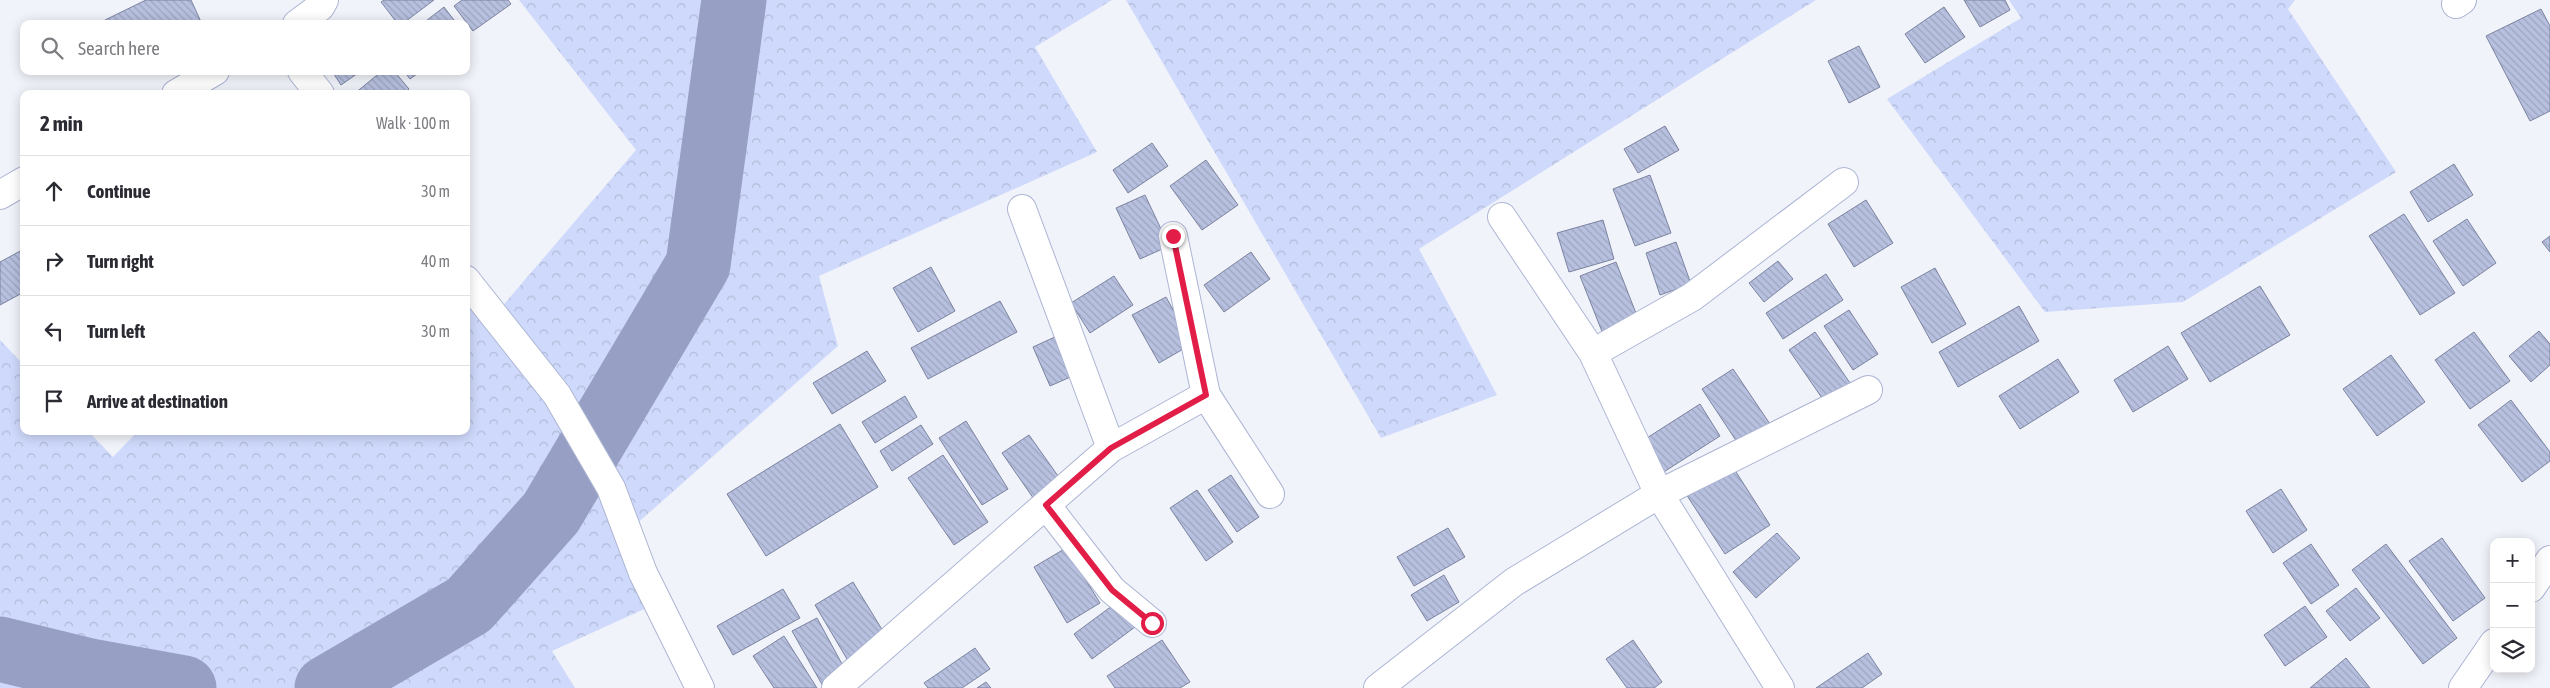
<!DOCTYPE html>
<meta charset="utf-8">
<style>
body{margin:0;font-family:"Asap Condensed",sans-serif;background:#f7f7f7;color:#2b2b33}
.controls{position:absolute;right:15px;bottom:15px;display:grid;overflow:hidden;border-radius:10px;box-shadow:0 2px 12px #0003}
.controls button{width:45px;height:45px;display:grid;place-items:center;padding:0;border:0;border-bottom:1px solid #e1e1e2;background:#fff;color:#2b2b33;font:25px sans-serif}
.stop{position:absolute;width:15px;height:15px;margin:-11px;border:4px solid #e11d48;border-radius:50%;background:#fff}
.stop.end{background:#e11d48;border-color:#fff;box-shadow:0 1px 5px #0008}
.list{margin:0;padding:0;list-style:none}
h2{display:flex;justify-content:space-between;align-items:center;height:65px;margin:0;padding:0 20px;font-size:21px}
h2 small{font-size:16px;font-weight:400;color:#7c7c81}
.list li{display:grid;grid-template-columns:32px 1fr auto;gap:15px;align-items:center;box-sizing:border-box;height:70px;padding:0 20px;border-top:1px solid #e1e1e2}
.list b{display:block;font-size:19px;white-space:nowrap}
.list em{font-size:16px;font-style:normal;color:#7c7c81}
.icon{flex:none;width:28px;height:28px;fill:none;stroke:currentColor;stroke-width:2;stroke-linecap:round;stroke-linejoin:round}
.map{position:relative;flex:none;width:2550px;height:688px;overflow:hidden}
.search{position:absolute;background:#fff;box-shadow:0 2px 12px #0003;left:20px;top:20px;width:450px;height:55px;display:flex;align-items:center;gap:12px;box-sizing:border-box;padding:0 18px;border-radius:10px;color:#7c7c81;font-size:19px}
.panel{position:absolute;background:#fff;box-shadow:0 2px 12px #0003;left:20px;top:90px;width:450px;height:345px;border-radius:10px}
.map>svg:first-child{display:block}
.forest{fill:url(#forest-crowns)}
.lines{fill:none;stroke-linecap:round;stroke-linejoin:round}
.river{stroke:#97a0c4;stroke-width:65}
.building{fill:url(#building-back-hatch);stroke:#7b83a0}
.minor-casing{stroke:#acb5d3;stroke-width:30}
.secondary-casing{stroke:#acb5d3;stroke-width:30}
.minor{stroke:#fff;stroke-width:28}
.secondary{stroke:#fff;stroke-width:28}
.route{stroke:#e11d48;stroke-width:6}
</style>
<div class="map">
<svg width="2550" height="688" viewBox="0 0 2550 688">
<defs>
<pattern id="forest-crowns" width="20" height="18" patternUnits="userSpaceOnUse" patternTransform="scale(1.25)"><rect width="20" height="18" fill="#cfd9fb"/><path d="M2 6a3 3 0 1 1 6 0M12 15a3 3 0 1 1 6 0" fill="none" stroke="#b1bad7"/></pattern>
<pattern id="building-back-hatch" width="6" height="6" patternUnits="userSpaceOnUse" patternTransform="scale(1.25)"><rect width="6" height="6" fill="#b7c0df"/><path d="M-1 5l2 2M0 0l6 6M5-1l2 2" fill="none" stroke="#9da5bf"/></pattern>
</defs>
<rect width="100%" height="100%" fill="#f1f3fa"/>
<path class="forest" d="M519,0H1112L1035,47L1097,152L819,276L838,346L634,526L664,600L552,651L575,688H0V340L24,365V431H88L113,457L138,431H466V304L488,323L636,150Z
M1126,0H1816L1419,249L1497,395L1381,438Z
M2009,0H2295L2288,9L2396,172L2183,302L2045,312L1887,99L2021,18Z"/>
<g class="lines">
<path class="river" d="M0,649L90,671L184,688
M327,688L469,605L551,513L698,265L734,0"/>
</g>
<path class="building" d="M146,0H191L202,24H107L105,20Z
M384,0H434L402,24H398L381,2Z
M462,0H508L511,4L473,31L454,6Z
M1964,0H2005L2010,10L1980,27Z
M444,7L457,24H422Z
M1944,7L1965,37L1925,63L1905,34Z
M2541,9L2550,26V111L2530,121L2486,36Z
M1859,46L1880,87L1849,103L1828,61Z
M332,71H361L341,85Z
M382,71H394L409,89L403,94H354Z
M404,71H421L410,79Z
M1665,126L1679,150L1638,173L1624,149Z
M1152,143L1168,166L1128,193L1113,170Z
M1206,160L1238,205L1202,230L1170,186Z
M2454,164L2473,195L2428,222L2410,192Z
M1650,175L1671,233L1635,246L1613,189Z
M1145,195L1169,246L1140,259L1116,208Z
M1866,200L1893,243L1854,267L1828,224Z
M2404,214L2455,293L2420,315L2369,236Z
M2467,219L2496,263L2463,286L2433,241Z
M1603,220L1614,259L1569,272L1557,233Z
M2550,236V252L2542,242Z
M1676,242L1691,284L1660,295L1646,253Z
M24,249V292L0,305V262Z
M1251,252L1270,279L1224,312L1204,285Z
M1778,261L1793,279L1764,302L1749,283Z
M1616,262L1639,321L1603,334L1580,276Z
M931,267L955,311L918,332L893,288Z
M1935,268L1966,324L1932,343L1901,287Z
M1826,274L1843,300L1783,339L1766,313Z
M1114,276L1133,305L1090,333L1071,303Z
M2260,286L2290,335L2210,382L2181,333Z
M1166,297L1192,344L1159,363L1132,315Z
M1000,301L1017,332L928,379L911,348Z
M2019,306L2039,341L1958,387L1939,352Z
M1849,310L1878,354L1853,370L1824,326Z
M2539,331L2550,344V365L2531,382L2509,356Z
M1815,332L1850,383L1824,401L1789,350Z
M2474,332L2510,381L2470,409L2435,360Z
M1057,336L1075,375L1050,386L1033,347Z
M2168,346L2188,379L2133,412L2114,380Z
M867,351L886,381L832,414L813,383Z
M2391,355L2425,402L2377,436L2343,389Z
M2058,359L2079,392L2020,429L1999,396Z
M1733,369L1770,424L1739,445L1702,389Z
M905,396L917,417L875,443L862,422Z
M2511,400L2550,452V461L2522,482L2478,425Z
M1700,404L1720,436L1659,475L1639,443Z
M966,421L1008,489L982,505L939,438Z
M840,424L878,487L766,556L727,494Z
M921,425L933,444L892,471L880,451Z
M1029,435L1063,483L1036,502L1002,453Z
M943,455L988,522L954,545L908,478Z
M1729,461L1770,525L1725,554L1684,491Z
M1231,475L1259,517L1237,532L1208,490Z
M2281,489L2307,530L2273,553L2246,511Z
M1197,490L1233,542L1206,561L1170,508Z
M1448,528L1465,557L1414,586L1397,557Z
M1777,533L1800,558L1756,598L1733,572Z
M2442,538L2485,598L2453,621L2409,561Z
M2311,544L2339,585L2311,604L2283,563Z
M2386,544L2457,638L2423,664L2352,570Z
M1066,548L1100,603L1067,623L1034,567Z
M1444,575L1459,602L1427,621L1411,595Z
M853,582L886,636L847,659L815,605Z
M2356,588L2380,618L2350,641L2326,611Z
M783,589L800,618L733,655L717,626Z
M1120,600L1139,624L1092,659L1074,634Z
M2305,606L2327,637L2285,666L2264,635Z
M817,618L848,675L824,688L792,631Z
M784,636L817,688H774L753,656Z
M1162,640L1190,682L1180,688H1115L1107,676Z
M1633,640L1662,682L1654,688H1627L1606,659Z
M975,648L990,669L962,688H928L924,683Z
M1868,653L1882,674L1862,688H1816Z
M2346,658L2370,688H2310Z
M986,682L991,688H977Z"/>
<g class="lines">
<defs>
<path id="minor" d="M2456,4L2462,0
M297,24L320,7L324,0
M302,71L320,94
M176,94L215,71
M0,195L24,181
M1502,217L1593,353L1659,494L1780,688
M466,280L557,395L611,488L643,573L700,688
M1593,353L1692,297L1844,182
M1206,395L1270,494
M1111,448L1206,395L1173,236
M1046,505L1112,590L1152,623
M836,688L1111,448L1022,209
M1378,688L1514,582L1659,494L1868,390"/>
<path id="secondary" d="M2531,588L2550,560
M2463,688L2494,643"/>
</defs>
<use href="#minor" class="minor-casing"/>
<use href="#secondary" class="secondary-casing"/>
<use href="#minor" class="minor"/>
<use href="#secondary" class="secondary"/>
</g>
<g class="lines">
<path class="route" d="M1152,623L1112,590L1046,505L1111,448L1206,395L1173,236"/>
</g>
</svg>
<div class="controls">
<button>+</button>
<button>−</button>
<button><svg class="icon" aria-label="layers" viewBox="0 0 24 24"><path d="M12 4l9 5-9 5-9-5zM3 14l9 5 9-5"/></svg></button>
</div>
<div class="stop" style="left:1152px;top:623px"></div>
<div class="stop end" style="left:1173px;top:236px"></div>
<div class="search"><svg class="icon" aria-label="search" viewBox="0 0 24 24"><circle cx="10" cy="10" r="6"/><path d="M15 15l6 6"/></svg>Search here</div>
<section class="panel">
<h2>2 min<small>Walk · 100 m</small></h2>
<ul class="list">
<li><svg class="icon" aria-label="ahead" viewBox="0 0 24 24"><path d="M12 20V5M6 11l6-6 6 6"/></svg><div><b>Continue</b></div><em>30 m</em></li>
<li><svg class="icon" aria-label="right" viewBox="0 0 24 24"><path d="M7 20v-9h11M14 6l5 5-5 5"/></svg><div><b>Turn right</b></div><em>40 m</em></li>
<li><svg class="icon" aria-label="left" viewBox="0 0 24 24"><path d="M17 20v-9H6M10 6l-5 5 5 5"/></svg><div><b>Turn left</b></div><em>30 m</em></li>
<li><svg class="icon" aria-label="arrive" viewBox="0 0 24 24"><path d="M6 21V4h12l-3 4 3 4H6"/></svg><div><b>Arrive at destination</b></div></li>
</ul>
</section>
</div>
